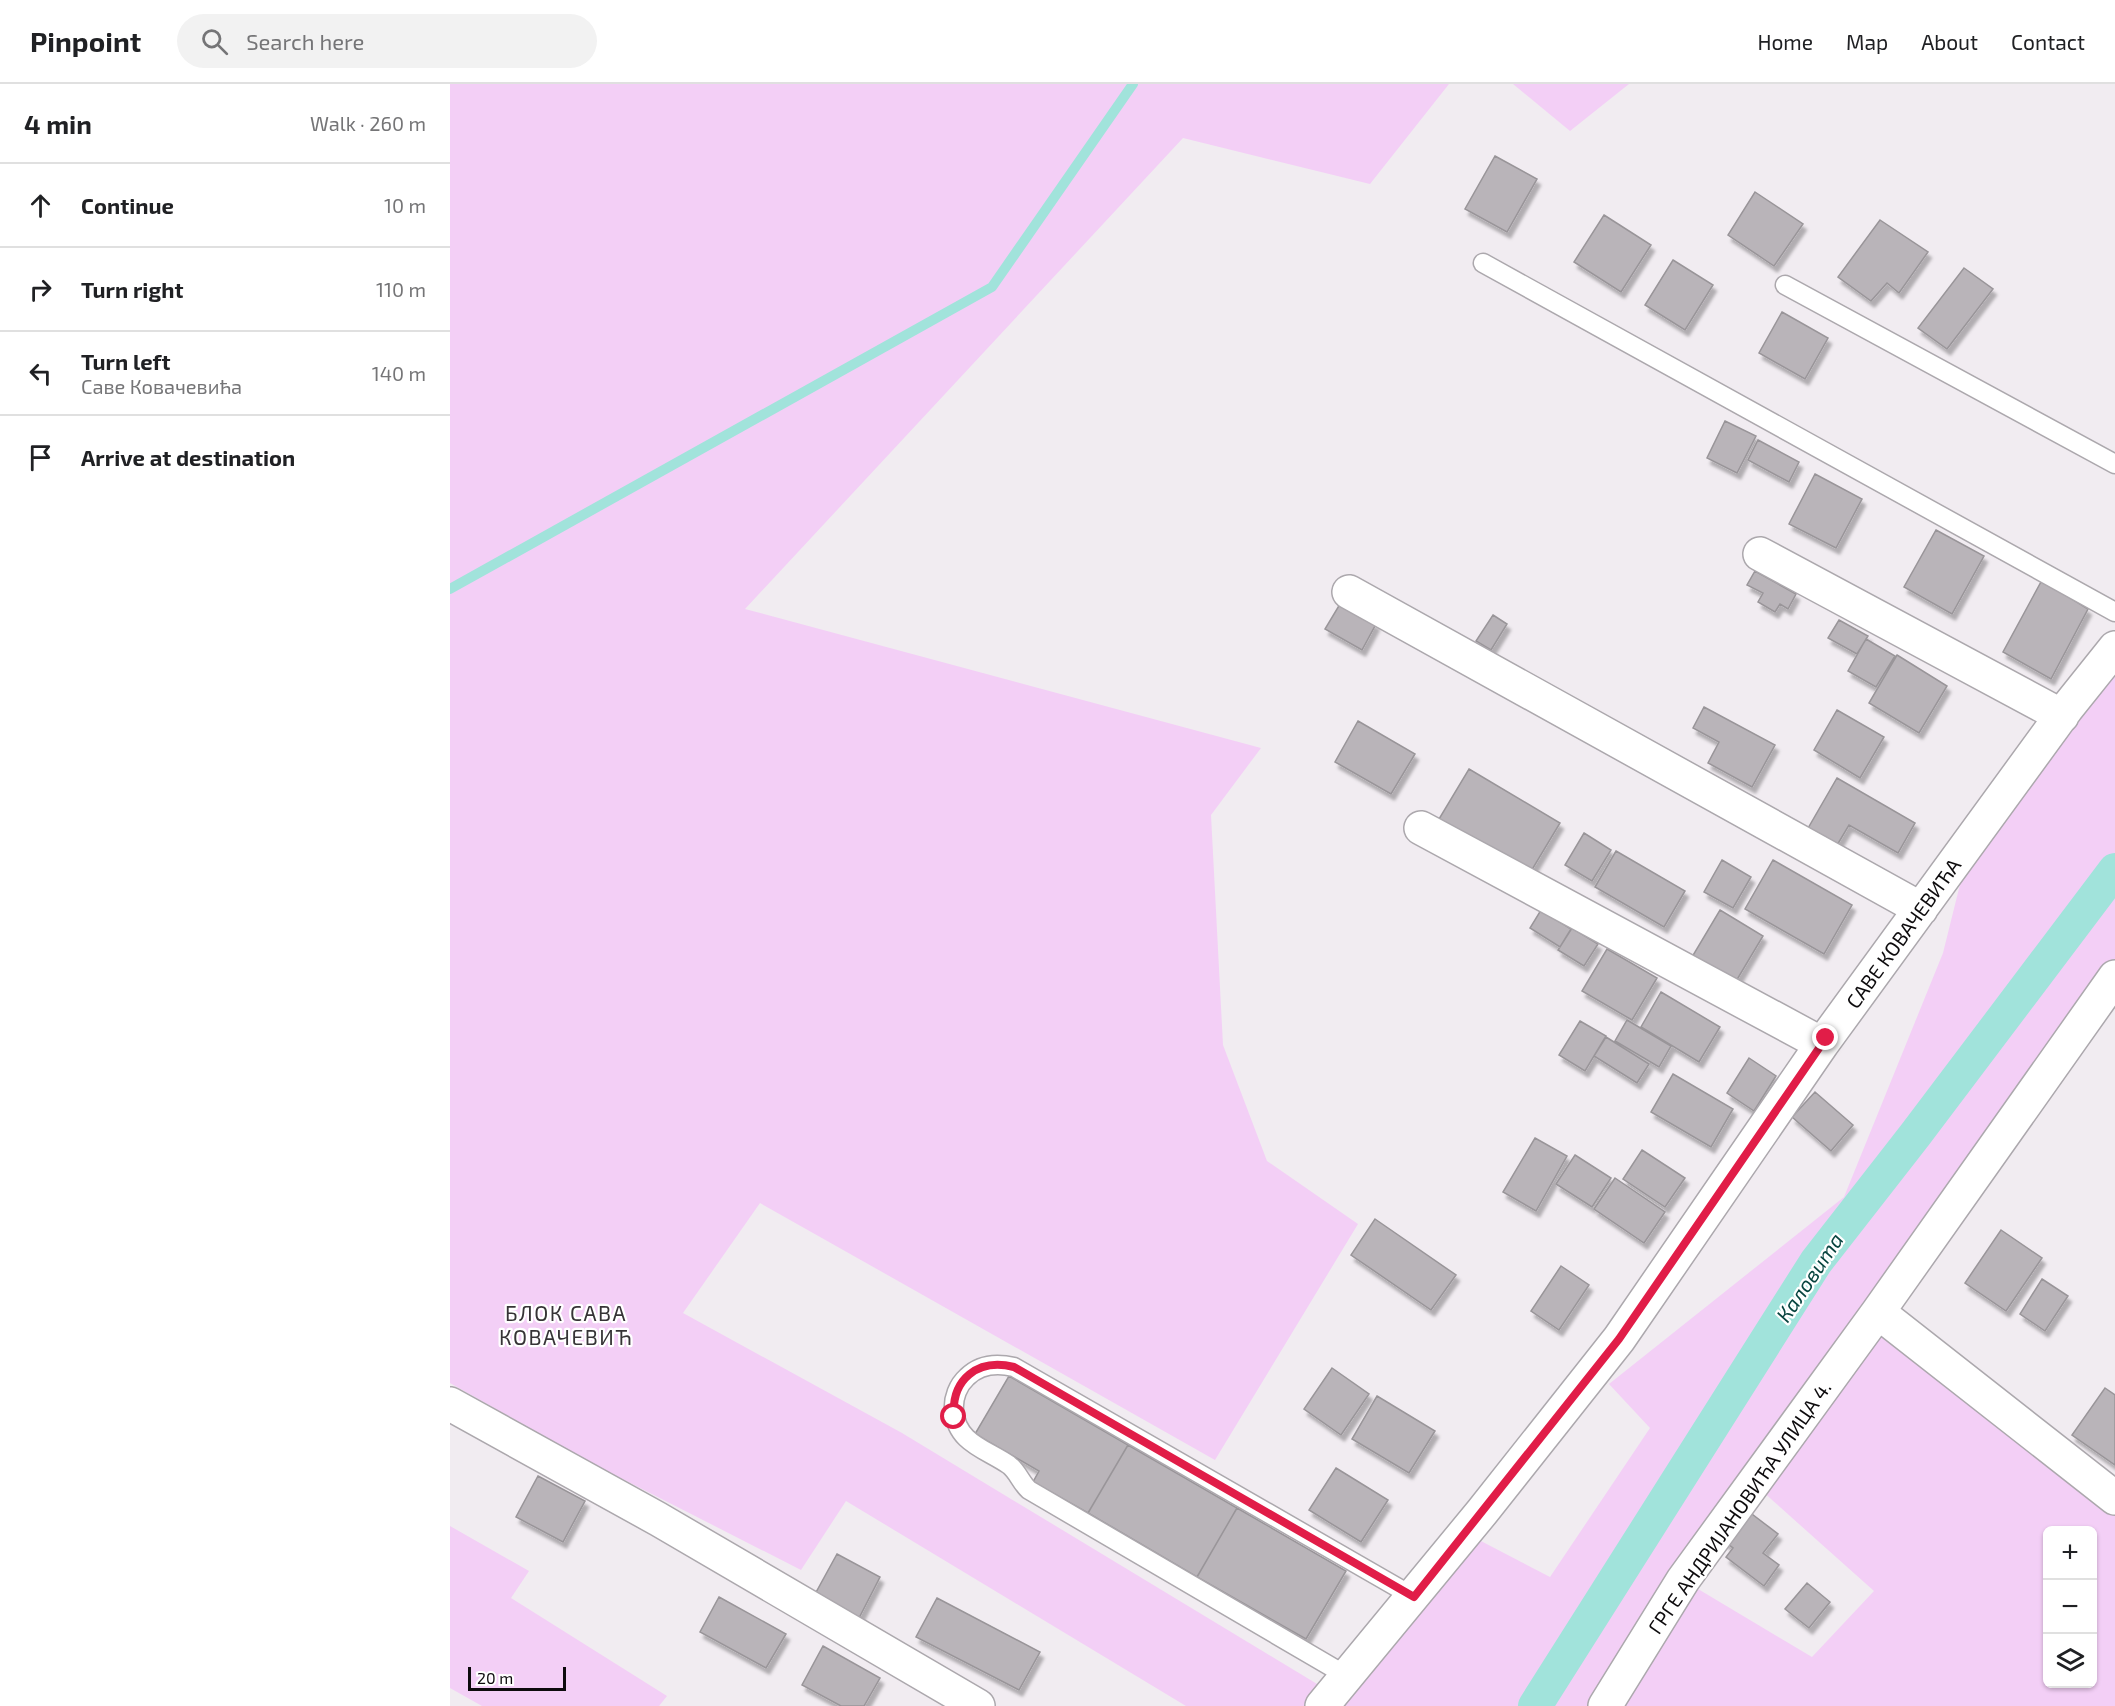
<!DOCTYPE html>
<meta charset="utf-8">
<style>
body{margin:0;font-family:"Exo 2",sans-serif;background:#f2f2f2;color:#202124}
.controls{position:absolute;right:18px;bottom:18px;display:grid;overflow:hidden;border-radius:9px;box-shadow:0 2px 4px #0004}
.controls button{width:54px;height:54px;display:grid;place-items:center;padding:0;border:0;border-bottom:2px solid #e0e0e0;background:#fff;color:#202124;font:30px sans-serif}
.scale{position:absolute;left:18px;bottom:15px;width:98px;box-sizing:border-box;padding-left:6px;border:3px solid #0d0b0d;border-top:0;font-size:16px;line-height:21px;white-space:nowrap;color:#0d0b0d;-webkit-text-stroke:4px #fff;paint-order:stroke}
.stop{position:absolute;width:18px;height:18px;margin:-14px;border:4px solid #e11d48;border-radius:50%;background:#fff}
.stop.end{background:#e11d48;border-color:#fff;box-shadow:0 2px 6px #0008}
.list{margin:0;padding:0;list-style:none}
h2{display:flex;justify-content:space-between;align-items:center;height:78px;margin:0;padding:0 24px;font-size:26px}
h2 small{font-size:20px;font-weight:400;color:#757577}
.list li{display:grid;grid-template-columns:39px 1fr auto;gap:18px;align-items:center;box-sizing:border-box;height:84px;padding:0 24px;border-top:2px solid #e0e0e0}
.list b{display:block;font-size:22px;white-space:nowrap}
.list p{margin:0;font-size:20px;white-space:nowrap;color:#757577}
.list em{font-size:20px;font-style:normal;color:#757577}
.icon{flex:none;width:33px;height:33px;fill:none;stroke:currentColor;stroke-width:2;stroke-linecap:round;stroke-linejoin:round}
.map{position:relative;flex:none;width:1665px;height:1622px;overflow:hidden}
header{display:flex;align-items:center;gap:36px;box-sizing:border-box;height:84px;padding:0 30px;background:#fff;border-bottom:2px solid #e0e0e0}
header strong{font-size:28px}
nav{display:flex;gap:33px;margin-inline-start:auto;font-size:21px}
.search{width:420px;height:54px;background:#f2f2f2;display:flex;align-items:center;gap:15px;box-sizing:border-box;padding:0 21px;border-radius:33px;color:#757577;font-size:22px}
main{display:flex}
aside{flex:1;background:#fff}
.map>svg:first-child{display:block}
.green{fill:#f3cff6;fill-rule:evenodd}
.lines{fill:none;stroke-linecap:round;stroke-linejoin:round}
.stream{stroke:#a1e3db;stroke-width:10}
.canal{stroke:#a1e3db;stroke-width:34}
.building{fill:#b9b4b9;stroke:#999599;stroke-width:1.5;filter:url(#shadow)}
.lane-casing{stroke:#aca8ad;stroke-width:21}
.street-casing{stroke:#aca8ad;stroke-width:36}
.lane{stroke:#fff;stroke-width:18}
.street{stroke:#fff;stroke-width:33}
.route{stroke:#e11d48;stroke-width:8}
.labels{text-anchor:middle;dominant-baseline:central;stroke-width:4.5;stroke-linejoin:round;paint-order:stroke}
.street-label{font-size:20px;fill:#0d0b0d;stroke:#fff}
.water-label{font-size:21px;font-style:italic;fill:#084540;stroke:#fff}
.neighbourhood-label{font-size:21px;letter-spacing:1.5px;fill:#363336;stroke:#fff}
</style>
<header>
<strong>Pinpoint</strong>
<div class="search"><svg class="icon" aria-label="search" viewBox="0 0 24 24"><circle cx="10" cy="10" r="6"/><path d="M15 15l6 6"/></svg>Search here</div>
<nav><a>Home</a><a>Map</a><a>About</a><a>Contact</a></nav>
</header>
<main>
<aside>
<h2>4 min<small>Walk · 260 m</small></h2>
<ul class="list">
<li><svg class="icon" aria-label="ahead" viewBox="0 0 24 24"><path d="M12 20V5M6 11l6-6 6 6"/></svg><div><b>Continue</b></div><em>10 m</em></li>
<li><svg class="icon" aria-label="right" viewBox="0 0 24 24"><path d="M7 20v-9h11M14 6l5 5-5 5"/></svg><div><b>Turn right</b></div><em>110 m</em></li>
<li><svg class="icon" aria-label="left" viewBox="0 0 24 24"><path d="M17 20v-9H6M10 6l-5 5 5 5"/></svg><div><b>Turn left</b><p>Саве Ковачевића</p></div><em>140 m</em></li>
<li><svg class="icon" aria-label="arrive" viewBox="0 0 24 24"><path d="M6 21V4h12l-3 4 3 4H6"/></svg><div><b>Arrive at destination</b></div></li>
</ul>
</aside>
<div class="map">
<svg width="1665" height="1622" viewBox="0 0 1665 1622">
<defs>
<filter id="shadow"><feDropShadow dx="3.5" dy="6" stdDeviation="1.5" flood-color="#0004"/></filter>
</defs>
<rect width="100%" height="100%" fill="#f1ecf1"/>
<path class="green" d="M0,0H999L920,100L733,54L295,525L811,664L761,731L773,961L817,1077L908,1140L765,1376L310,1119L233,1229L452,1349L882,1609L872,1622H736L396,1417L351,1486L145,1381L0,1299Z
M1063,0H1179L1120,47Z
M1665,566V893L1428,1228L1665,1414V1622H890L1029,1456L1100,1493L1200,1344L1159,1300L1394,1113L1493,869L1521,756ZM1303,1399L1424,1507L1362,1573L1233,1496ZM1598,1446H1642V1600H1598Z
M0,1442L79,1487L61,1514L217,1612L209,1622H32L0,1604Z"/>
<g class="lines">
<path class="stream" d="M0,505L542,203L683,0"/>
<path class="canal" d="M1085,1622L1366,1178L1465,1051L1665,786"/>
</g>
<path class="building" d="M1045,72L1087,95L1057,148L1015,125Z
M1305,108L1353,140L1324,182L1278,151Z
M1154,131L1201,161L1171,208L1124,178Z
M1430,136L1478,168L1449,209L1437,199L1421,217L1388,193Z
M1223,176L1263,201L1235,246L1195,221Z
M1514,184L1543,205L1497,265L1468,244Z
M1332,228L1378,254L1355,295L1309,269Z
M1275,337L1306,352L1287,389L1257,374Z
M1308,356L1349,378L1339,398L1298,376Z
M1365,390L1412,415L1386,464L1339,440Z
M1486,446L1534,472L1502,530L1454,503Z
M1305,487L1346,510L1338,525L1330,520L1325,528L1308,518L1313,509L1297,501Z
M1592,496L1638,525L1601,595L1553,568Z
M890,520L926,540L912,566L875,545Z
M1043,531L1057,540L1041,566L1026,557Z
M1389,536L1418,552L1407,570L1378,554Z
M1416,555L1445,572L1426,603L1398,587Z
M1447,571L1497,602L1469,649L1419,619Z
M1254,623L1325,661L1302,703L1258,679L1269,658L1243,644Z
M1387,626L1434,653L1410,694L1364,666Z
M908,637L965,670L941,710L885,678Z
M1019,685L1110,739L1080,789L989,735Z
M1387,694L1465,739L1448,769L1399,741L1386,763L1357,746Z
M1134,749L1161,766L1142,797L1115,781Z
M1166,767L1235,807L1214,843L1145,803Z
M1272,776L1301,793L1283,824L1254,808Z
M1323,776L1402,821L1374,870L1295,825Z
M1091,826L1121,845L1110,863L1080,844Z
M1270,826L1313,852L1282,904L1239,878Z
M1122,844L1148,860L1134,882L1108,866Z
M1157,865L1207,894L1182,936L1132,907Z
M1211,908L1270,943L1249,978L1191,943Z
M1177,936L1221,962L1209,983L1165,957Z
M1130,937L1156,952L1135,987L1109,971Z
M1156,953L1199,980L1187,999L1144,972Z
M1299,974L1326,992L1304,1027L1277,1009Z
M1223,990L1283,1025L1261,1063L1201,1028Z
M1365,1008L1403,1041L1381,1067L1342,1033Z
M1085,1054L1117,1072L1086,1127L1053,1108Z
M1192,1066L1235,1094L1215,1123L1173,1095Z
M1125,1071L1161,1094L1142,1123L1106,1100Z
M1165,1094L1215,1128L1194,1159L1144,1125Z
M925,1135L1006,1191L981,1226L901,1171Z
M1551,1146L1592,1174L1556,1227L1515,1199Z
M1111,1182L1139,1201L1109,1246L1081,1227Z
M1592,1195L1618,1212L1595,1247L1570,1230Z
M882,1284L919,1310L891,1351L854,1325Z
M559,1292L678,1361L638,1429L583,1398L589,1387L525,1350Z
M1655,1304L1665,1311V1381L1622,1351Z
M927,1312L985,1347L959,1389L902,1355Z
M678,1361L787,1424L747,1493L638,1429Z
M886,1384L938,1416L911,1458L859,1426Z
M88,1392L135,1417L113,1458L66,1433Z
M787,1424L896,1487L856,1555L747,1493Z
M1298,1427L1328,1450L1313,1469L1329,1481L1314,1502L1276,1473L1283,1464L1274,1457Z
M387,1470L430,1493L408,1536L364,1512Z
M1357,1499L1380,1518L1359,1544L1335,1525Z
M269,1513L336,1550L316,1584L250,1548Z
M487,1514L590,1568L569,1606L466,1553Z
M373,1562L430,1594L414,1622H391L352,1601Z"/>
<g class="lines">
<defs>
<path id="lane" d="M1033,179L1665,528
M1335,201L1665,380
M897,1592L579,1406C571,1399 568,1388 559,1381C536,1365 506,1359 504,1326C503,1314 508,1301 517,1293C530,1280 547,1279 564,1283L964,1513"/>
<path id="street" d="M1310,470L1612,632
M899,508L1471,825
M971,744L1372,960
M1428,1228L1665,1414
M0,1320L208,1435L528,1622
M872,1622L1032,1428L1169,1255L1372,960L1617,624L1665,564
M1155,1622L1233,1496L1428,1228L1665,893"/>
</defs>
<use href="#lane" class="lane-casing"/>
<use href="#street" class="street-casing"/>
<use href="#lane" class="lane"/>
<use href="#street" class="street"/>
</g>
<g class="lines">
<path class="route" d="M504,1333C501,1295 528,1274 564,1283L964,1513L1169,1255L1376,954"/>
</g>
<g class="labels">
<g class="street-label">
<text transform="translate(1453 849) rotate(-54)">САВЕ КОВАЧЕВИЋА</text>
<text transform="translate(1289 1423) rotate(-55)">ГРГЕ АНДРИЈАНОВИЋА УЛИЦА 4.</text>
</g>
<g class="water-label">
<text transform="translate(1359 1193) rotate(-56)">Каловита</text>
</g>
<g class="neighbourhood-label">
<text x="116" y="1228">БЛОК САВА<tspan x="116" dy="24">КОВАЧЕВИЋ</tspan></text>
</g>
</g>
</svg>
<div class="controls">
<button>+</button>
<button>−</button>
<button><svg class="icon" aria-label="layers" viewBox="0 0 24 24"><path d="M12 4l9 5-9 5-9-5zM3 14l9 5 9-5"/></svg></button>
</div>
<div class="scale">20 m</div>
<div class="stop" style="left:504px;top:1333px"></div>
<div class="stop end" style="left:1376px;top:954px"></div>
</div>
</main>
